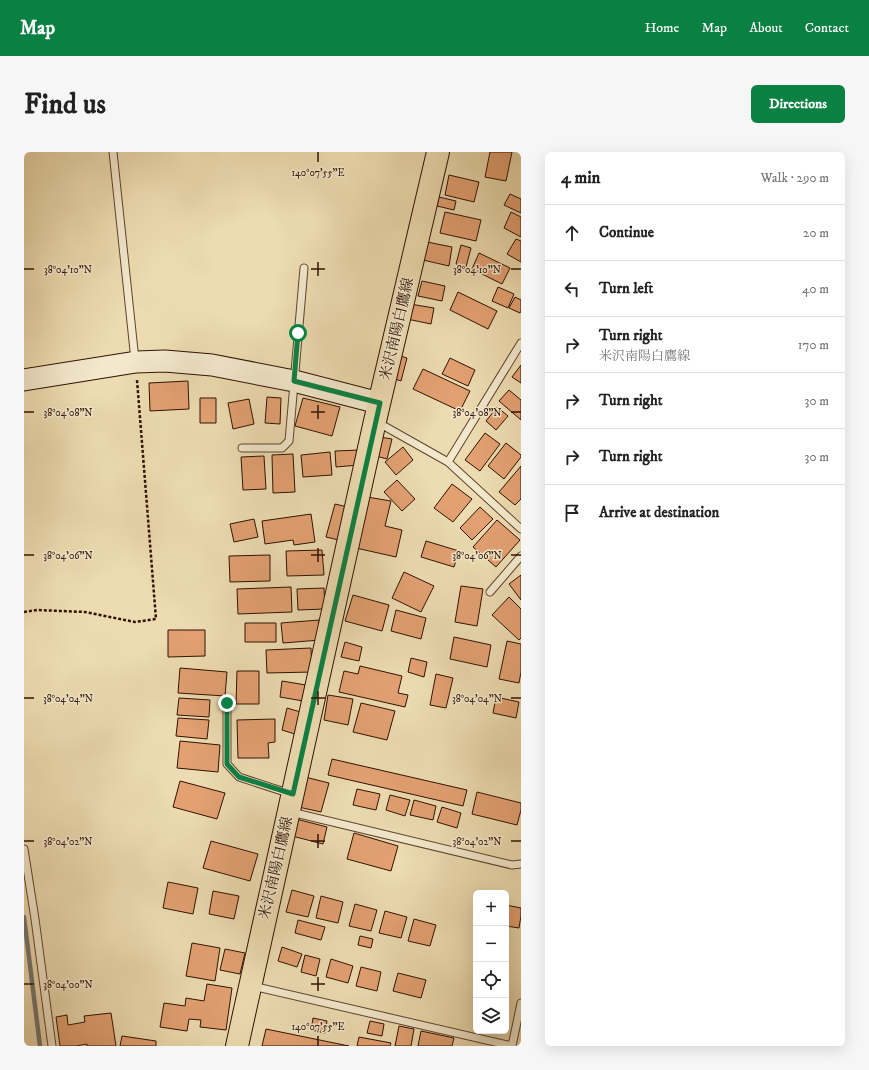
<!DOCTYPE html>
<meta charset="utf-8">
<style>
body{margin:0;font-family:"IM FELL DW Pica","Noto Serif JP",serif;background:#f6f6f6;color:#222}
.controls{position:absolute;right:12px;bottom:12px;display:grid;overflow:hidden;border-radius:6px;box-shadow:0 4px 16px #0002}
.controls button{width:36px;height:36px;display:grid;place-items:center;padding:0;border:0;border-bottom:1px solid #e0e0e0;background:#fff;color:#222;font:20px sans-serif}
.stop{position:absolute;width:12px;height:12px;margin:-9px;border:3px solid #0b8043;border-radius:50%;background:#fff}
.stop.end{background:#0b8043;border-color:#fff;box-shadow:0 1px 4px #0008}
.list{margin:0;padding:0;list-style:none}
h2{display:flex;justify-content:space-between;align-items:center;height:52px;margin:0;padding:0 16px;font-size:17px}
h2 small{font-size:13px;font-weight:400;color:#767676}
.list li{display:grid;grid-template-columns:26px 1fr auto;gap:12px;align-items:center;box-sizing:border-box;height:56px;padding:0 16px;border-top:1px solid #e0e0e0}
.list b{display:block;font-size:15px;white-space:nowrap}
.list p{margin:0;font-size:13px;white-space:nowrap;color:#767676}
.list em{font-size:13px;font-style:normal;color:#767676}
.icon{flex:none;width:22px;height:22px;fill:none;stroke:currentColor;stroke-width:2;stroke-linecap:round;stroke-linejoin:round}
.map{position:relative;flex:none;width:497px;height:894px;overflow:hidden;border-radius:6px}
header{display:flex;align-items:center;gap:24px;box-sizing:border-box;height:56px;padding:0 20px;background:#0b8043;color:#fff}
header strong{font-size:19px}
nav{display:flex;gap:22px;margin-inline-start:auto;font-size:14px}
.intro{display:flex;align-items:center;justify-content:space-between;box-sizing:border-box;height:96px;padding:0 24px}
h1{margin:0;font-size:28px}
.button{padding:10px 18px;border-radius:6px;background:#0b8043;color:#fff;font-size:14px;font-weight:700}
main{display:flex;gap:24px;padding:0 24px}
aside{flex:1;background:#fff;border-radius:6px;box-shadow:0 4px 16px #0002}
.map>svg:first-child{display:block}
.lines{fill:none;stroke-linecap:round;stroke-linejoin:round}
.stream{stroke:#72766f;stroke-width:4.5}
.building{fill:#e3a172;stroke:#301103}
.lane-casing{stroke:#5f442e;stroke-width:9}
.secondary-casing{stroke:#301103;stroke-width:23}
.primary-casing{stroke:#301103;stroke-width:24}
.path{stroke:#301103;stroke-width:2.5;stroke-dasharray:3 2;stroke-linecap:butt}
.lane{stroke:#f3e8cc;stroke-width:7}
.secondary{stroke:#f3e8cc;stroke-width:21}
.primary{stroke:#eddcb1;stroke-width:22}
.route{stroke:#0b8043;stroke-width:5}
.ticks{fill:none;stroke:#301103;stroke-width:1.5}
.labels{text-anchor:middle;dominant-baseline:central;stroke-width:3;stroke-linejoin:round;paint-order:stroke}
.street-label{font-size:15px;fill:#301103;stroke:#f3e8cc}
.ticks-label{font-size:10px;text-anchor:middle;fill:#301103;stroke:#f3e8cc;stroke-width:3;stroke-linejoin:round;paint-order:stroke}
</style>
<header>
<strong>Map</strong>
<nav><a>Home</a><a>Map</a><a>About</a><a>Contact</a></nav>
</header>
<div class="intro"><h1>Find us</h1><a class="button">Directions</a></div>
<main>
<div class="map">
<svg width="497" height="894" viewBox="0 0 497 894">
<rect width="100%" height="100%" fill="#eddcb1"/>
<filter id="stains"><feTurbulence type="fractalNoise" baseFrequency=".005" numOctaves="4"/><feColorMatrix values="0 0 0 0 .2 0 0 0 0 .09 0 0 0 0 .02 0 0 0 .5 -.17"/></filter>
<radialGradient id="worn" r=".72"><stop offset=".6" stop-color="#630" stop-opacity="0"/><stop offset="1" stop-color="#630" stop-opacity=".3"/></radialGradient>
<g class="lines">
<path class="stream" d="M0,765L16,894"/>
</g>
<path class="building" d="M466,0H488L482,29L461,25Z
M425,23L455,30L450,50L421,43Z
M486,42L497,47V61L480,53Z
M415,45L432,49L430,58L413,54Z
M421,60L457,68L452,89L416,81Z
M487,60L497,65V85L480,76Z
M492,87L497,89V110L483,102Z
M403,90L428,95L425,114L399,108Z
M437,93L447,96L442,115L432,112Z
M455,101L486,116L478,132L448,117Z
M398,129L421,134L418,149L394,144Z
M474,135L490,142L484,156L468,149Z
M434,140L473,159L464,177L426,158Z
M491,145L497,148V159L496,161L485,156Z
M386,152L410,156L407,172L383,167Z
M373,203L383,206L377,229L368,226Z
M426,206L451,218L444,234L418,222Z
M497,213V231L488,225Z
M399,217L446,239L436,259L389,237Z
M164,229L165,257L126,259L125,231Z
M485,238L497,248V268L475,249Z
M243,245L257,246L256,272L241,271Z
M176,246H192V271H176Z
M279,246L316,255L308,284L271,274Z
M225,247L230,272L209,277L204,251Z
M473,255L484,264L472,278L462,269Z
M461,281L476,292L456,319L441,308Z
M356,285L368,287L363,307L352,304Z
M482,291L497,303V305L480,327L464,314Z
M379,295L389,308L372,323L361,310Z
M335,298V313L312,315L311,299Z
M306,300L308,323L279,325L277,303Z
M269,302L271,340L249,341L248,303Z
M240,304L242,337L219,338L217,305Z
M497,314V347L491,353L475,340Z
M373,328L391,347L378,359L360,340Z
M428,332L448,347L429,370L410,356Z
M343,345L367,349L361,374L378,378L372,405L332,396Z
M311,352L328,356L319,389L302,385Z
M456,355L469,367L448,388L436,376Z
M287,362L291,390L270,393L269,388L241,392L238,369Z
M230,367L234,385L210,390L206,372Z
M473,368L496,388L472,415L449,395Z
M402,389L435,399L430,415L397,405Z
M298,398L300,423L263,424L262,399Z
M246,403V429L206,430L205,404Z
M380,420L410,434L397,460L368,446Z
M497,423V448L485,432Z
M437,434L459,437L453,474L431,470Z
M267,435L268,460L214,462L213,437Z
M300,436L301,457L274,458L273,437Z
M329,443L365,453L358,479L321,469Z
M485,445L497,457V486L495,488L468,463Z
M372,458L402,466L397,487L367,479Z
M295,468L296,488L259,491L257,471Z
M221,471H252V490H221Z
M144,478H181V504L144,505Z
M430,485L467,493L463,515L426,507Z
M483,489L497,492V520L495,531L475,527Z
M321,490L338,495L335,509L317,505Z
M287,496L288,520L243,521L242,498Z
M387,506L403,510L400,525L384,520Z
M336,514L378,524L374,541L384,543L381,555L315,540L320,519L334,522Z
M156,516L203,520L201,544L154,541Z
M213,519H235V552H212Z
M412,522L429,526L422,556L406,553Z
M258,529L282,533L279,549L256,545Z
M304,543L329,547L324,573L300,568Z
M472,545L495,550L492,566L469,561Z
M155,546L186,548L185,565L153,563Z
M337,551L371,559L363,588L329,580Z
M263,556L280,561L274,583L258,578Z
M154,566L185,568L183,587L152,584Z
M251,567V590L244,591L245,606H214L213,568Z
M156,589L196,593L194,620L153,616Z
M308,607L443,638L439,654L304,623Z
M277,624L305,631L297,660L270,654Z
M156,629L201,641L193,667L149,655Z
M333,637L356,642L352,658L329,653Z
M453,640L497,651V658L493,673L448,662Z
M366,643L386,648L381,664L362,658Z
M390,648L412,654L409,668L386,663Z
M418,655L437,661L433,676L413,670Z
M272,667L303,675L299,692L268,684Z
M330,681L374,694L367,719L323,707Z
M187,689L234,702L226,729L179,716Z
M144,730L174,736L169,762L139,756Z
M268,738L290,744L284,765L262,760Z
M189,739L215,744L210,767L185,762Z
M297,744L319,750L314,771L292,766Z
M331,752L353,758L347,779L325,774Z
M482,753L497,756V764L495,776L482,774Z
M361,759L383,765L377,786L355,781Z
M390,767L412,773L406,794L384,789Z
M274,768L301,775L297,788L271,781Z
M336,784L349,787L347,796L334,793Z
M168,791L196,796L191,829L162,824Z
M258,795L278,802L273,815L254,809Z
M201,797L221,801L216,822L196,818Z
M281,803L296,807L292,824L277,820Z
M307,807L329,814L324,831L302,825Z
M337,815L357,820L353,839L332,834Z
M374,821L402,828L397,846L369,839Z
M183,832L208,836L202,878L176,875L177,868L165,867L163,879L136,875L140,851L161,854L162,846L180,849Z
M87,861L92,894H63V892L52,894H36L32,865L43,863L44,873L61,870L60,864Z
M289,866L303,869L301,881L287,878Z
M346,869L360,872L358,884L343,881Z
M375,874L390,877L387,894H371Z
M242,877L325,894H238Z
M397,879L430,886L428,894H394Z
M98,884L132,889V894H96Z
M335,885L367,891L366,894H333Z"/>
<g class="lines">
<defs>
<path id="lane" d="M89,0L111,208
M353,270L424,310L497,377
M218,296H258L265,289L280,116
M424,310L497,191
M466,440L497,404
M203,551V612L215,625L267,642
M267,660L488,713L497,712
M0,697L11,767L28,894
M228,834L488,894
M488,894L497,851"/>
<path id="secondary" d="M0,228L112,210L141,209L188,213L270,229L355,251"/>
<path id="primary" d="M213,894L351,269L414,0"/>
</defs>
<use href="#lane" class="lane-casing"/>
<use href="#secondary" class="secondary-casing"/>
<use href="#primary" class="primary-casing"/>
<path class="path" d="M0,460L13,458L61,460L111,470L132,467L113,228"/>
<use href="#lane" class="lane"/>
<use href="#secondary" class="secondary"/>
<use href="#primary" class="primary"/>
</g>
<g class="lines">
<path class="route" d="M203,551V612L215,625L269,642L356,251L270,229L274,181"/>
</g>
<path class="ticks" d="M294,0V10M294,110V124M0,117H10M287,117H301M487,117H497M294,253V267M0,260H10M287,260H301M487,260H497M294,396V410M0,403H10M287,403H301M487,403H497M294,539V553M0,546H10M287,546H301M487,546H497M294,682V696M0,689H10M287,689H301M487,689H497M294,825V839M0,832H10M287,832H301M294,884V894"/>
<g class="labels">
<g class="street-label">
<text transform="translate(373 177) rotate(-77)">米沢南陽白鷹線</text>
<text transform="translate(252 716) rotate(-77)">米沢南陽白鷹線</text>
</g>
</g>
<g class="ticks-label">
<text x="294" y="24">140°07'55"E</text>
<text x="44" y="121">38°04'10"N</text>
<text x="453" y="121">38°04'10"N</text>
<text x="44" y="264">38°04'08"N</text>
<text x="453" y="264">38°04'08"N</text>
<text x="44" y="407">38°04'06"N</text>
<text x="453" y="407">38°04'06"N</text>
<text x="44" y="550">38°04'04"N</text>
<text x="453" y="550">38°04'04"N</text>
<text x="44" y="693">38°04'02"N</text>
<text x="453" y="693">38°04'02"N</text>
<text x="44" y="836">38°04'00"N</text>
<text x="294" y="878">140°07'55"E</text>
</g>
<rect width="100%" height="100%" filter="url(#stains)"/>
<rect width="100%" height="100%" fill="url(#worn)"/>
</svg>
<div class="controls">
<button>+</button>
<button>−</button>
<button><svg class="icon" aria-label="locate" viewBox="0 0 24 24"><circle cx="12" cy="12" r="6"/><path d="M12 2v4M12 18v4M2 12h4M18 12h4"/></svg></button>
<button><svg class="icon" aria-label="layers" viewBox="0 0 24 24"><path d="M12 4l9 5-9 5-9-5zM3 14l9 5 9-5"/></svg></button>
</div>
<div class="stop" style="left:274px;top:181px"></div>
<div class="stop end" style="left:203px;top:551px"></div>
</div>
<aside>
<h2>4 min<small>Walk · 290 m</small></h2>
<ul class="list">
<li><svg class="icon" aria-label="ahead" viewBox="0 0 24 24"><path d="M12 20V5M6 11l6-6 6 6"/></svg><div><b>Continue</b></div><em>20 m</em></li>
<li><svg class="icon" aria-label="left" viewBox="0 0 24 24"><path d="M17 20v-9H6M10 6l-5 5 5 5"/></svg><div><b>Turn left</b></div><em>40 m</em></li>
<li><svg class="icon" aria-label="right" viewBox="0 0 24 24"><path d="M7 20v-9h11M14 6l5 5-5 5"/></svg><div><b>Turn right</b><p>米沢南陽白鷹線</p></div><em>170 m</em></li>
<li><svg class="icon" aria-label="right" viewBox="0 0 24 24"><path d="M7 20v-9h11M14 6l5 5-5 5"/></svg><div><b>Turn right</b></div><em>30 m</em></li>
<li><svg class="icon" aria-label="right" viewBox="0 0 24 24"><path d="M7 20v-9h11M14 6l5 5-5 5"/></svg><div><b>Turn right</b></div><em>30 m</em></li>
<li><svg class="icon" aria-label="arrive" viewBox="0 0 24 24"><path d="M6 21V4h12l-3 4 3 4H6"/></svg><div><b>Arrive at destination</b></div></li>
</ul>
</aside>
</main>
